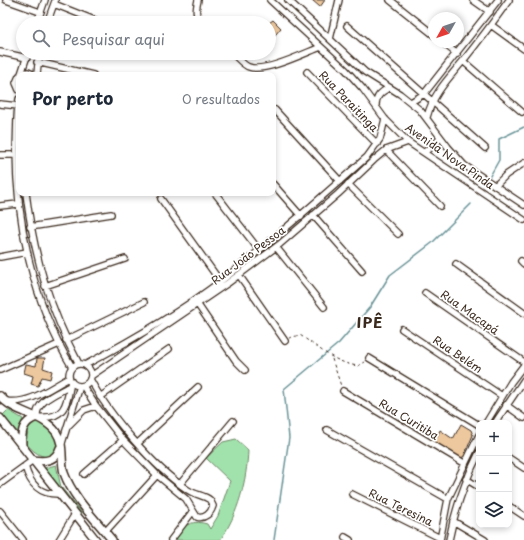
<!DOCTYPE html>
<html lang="pt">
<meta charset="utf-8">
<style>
body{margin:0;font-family:"Playpen Sans",sans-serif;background:#f2f2f3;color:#1f2937}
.controls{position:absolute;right:12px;bottom:12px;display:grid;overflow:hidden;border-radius:8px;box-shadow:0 2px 6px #0003}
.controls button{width:36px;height:36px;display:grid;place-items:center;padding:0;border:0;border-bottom:1px solid #e0e1e3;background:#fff;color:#1f2937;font:20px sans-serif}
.compass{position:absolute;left:428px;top:12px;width:36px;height:36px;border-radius:50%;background:#fff;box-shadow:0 2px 6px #0003;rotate:230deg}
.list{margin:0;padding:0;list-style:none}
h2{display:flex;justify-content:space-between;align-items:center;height:52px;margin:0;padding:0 16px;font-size:17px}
h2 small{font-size:13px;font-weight:400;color:#747a83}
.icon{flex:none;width:22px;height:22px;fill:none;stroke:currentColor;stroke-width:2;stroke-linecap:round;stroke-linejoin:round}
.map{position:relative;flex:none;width:524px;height:540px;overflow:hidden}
.search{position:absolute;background:#fff;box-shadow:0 2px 6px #0003;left:16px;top:16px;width:260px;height:44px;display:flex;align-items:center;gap:10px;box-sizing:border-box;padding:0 14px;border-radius:22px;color:#747a83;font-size:15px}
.panel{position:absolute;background:#fff;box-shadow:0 2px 6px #0003;left:16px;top:72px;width:260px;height:124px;border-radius:8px}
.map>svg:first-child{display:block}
.green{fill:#a1e2ac;stroke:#6e8665}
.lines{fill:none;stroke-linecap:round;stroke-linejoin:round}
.stream{stroke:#6a9397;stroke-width:1.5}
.building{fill:#edc89e;stroke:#3b2a1e}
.minor-casing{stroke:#3b2a1e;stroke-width:8}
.major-casing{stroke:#3b2a1e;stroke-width:10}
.path{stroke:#3b2a1e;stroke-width:1;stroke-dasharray:3 3;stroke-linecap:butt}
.minor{stroke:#fff;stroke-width:5.5}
.major{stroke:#fff;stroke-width:7}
.labels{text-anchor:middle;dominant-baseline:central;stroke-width:3.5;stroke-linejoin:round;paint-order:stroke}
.street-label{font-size:11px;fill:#3b2a1e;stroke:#fff}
.district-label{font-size:15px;font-weight:bold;letter-spacing:1px;fill:#3b2a1e;stroke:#fff}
</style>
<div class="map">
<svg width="524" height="540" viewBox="0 0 524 540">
<rect width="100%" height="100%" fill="#fff"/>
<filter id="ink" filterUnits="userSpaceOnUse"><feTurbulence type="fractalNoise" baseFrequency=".025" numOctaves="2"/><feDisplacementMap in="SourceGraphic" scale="8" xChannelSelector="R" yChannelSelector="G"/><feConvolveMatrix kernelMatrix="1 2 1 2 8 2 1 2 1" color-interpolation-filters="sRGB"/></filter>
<g filter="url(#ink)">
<path class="green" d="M8,410L23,419L20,426L19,434L3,415Z
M32,422C46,422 58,435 57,448C49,465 34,453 26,443L29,425Z
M236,439L248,450C247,480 238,515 220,540H174C183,526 190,519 207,524L210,529L218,516L230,481L206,458L223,442Z
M56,465L61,487L82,513L80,515L44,468Z"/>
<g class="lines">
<path class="stream" d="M490,176L499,160V139L524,127
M274,540L289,438L284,389L339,343L370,307L390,275L432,243L471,204"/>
</g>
<path class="building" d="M312,0H325L320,7Z
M273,20L281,28L270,41L269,23Z
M37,358H45L43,368L52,371L50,379L42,377L38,386L31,384L33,376L24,373L26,364L36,366Z
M461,424L471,430L473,435L464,456L460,459L433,445L440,430L453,439Z"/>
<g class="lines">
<defs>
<path id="minor" d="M6,0L40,12
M198,0C196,9 195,15 200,23
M270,0L346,70L363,89L385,119L408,142L524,220
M288,0L365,72L400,94L420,110L448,147L464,165L524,205
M390,0L434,35
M473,0L490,12
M54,4L102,23
M37,23L45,0
M47,23L55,1
M491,25L524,49
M347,26L485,148
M330,39L339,0
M442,42L457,54
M0,52L27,58
M232,53C237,57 243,65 249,67C265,73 305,53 321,47
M463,61L522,112
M37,62L93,75
M307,72L377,144
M21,74L28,53
M21,74L28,72L35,75
M37,75L39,53
M19,76L16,83L19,90
M19,99C16,115 17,132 16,148C16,223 33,303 72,367
M411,102L424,94L498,0
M0,104L18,106
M376,105C376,96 381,92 389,88
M275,110L340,181
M427,117C433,94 448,79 463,61C479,41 494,21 509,0
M386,150L440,206
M424,152L435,145L440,137
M0,155H16
M273,184L301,216
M348,184L398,234
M495,186L506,175L524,163
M26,193C34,256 49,308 79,364
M215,193L259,250
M161,199L220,281
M0,206L18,204
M313,215L362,271
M30,227L111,214
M276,247L324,307
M0,257L27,252
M521,261L524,264
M456,264L524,313
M239,275L285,341
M45,286L125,259
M425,293L524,362
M198,305L236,361L245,370
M402,329L502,396
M66,340L144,302
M369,358L479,425
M69 375a11 11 0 1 1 22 0a11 11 0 1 1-22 0Z
M85,365C132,340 179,313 221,281C272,242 319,199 367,157L380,139L385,119
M0,370L59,344
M91,376L228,283L280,244L338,194L374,160L386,150L408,142
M70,386C58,393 35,401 37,417C65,420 67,404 71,381
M83,386L96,406L123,440L157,475L186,499L197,517C205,519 211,513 213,506L210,500C204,495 195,495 188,490C154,468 109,415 90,379
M343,391L464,463
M100,397L169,349
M6,401C29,405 50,388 69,378
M506,405L524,418
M486,423L511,382L524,365
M495,423L524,380
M69,425L84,410L96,406
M327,430L448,499
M62,443L80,386
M138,443L198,387
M509,458L524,468
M25,466C30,485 40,495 60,494
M84,474L123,440
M466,479L479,487
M0,484L33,460
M180,484L233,421
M352,494L440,538
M509,506L524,516
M0,511L23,540
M453,521L485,540
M105,532L157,475
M345,537L350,540
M59,540L75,514
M171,540L193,511
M440,540L448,499L479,435
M449,540C455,509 465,481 479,453"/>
<path id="major" d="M0,396C15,414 42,413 56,432C65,445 60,458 64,473C73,498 95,519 112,540
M0,418L96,540
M22,446C21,432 22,422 37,417
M33,460C45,462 56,461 60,448"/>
</defs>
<use href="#minor" class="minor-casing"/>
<use href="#major" class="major-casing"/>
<path class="path" d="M289,338L300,335C319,348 335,363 358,366L365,362
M332,359L341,386"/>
<use href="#minor" class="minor"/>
<use href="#major" class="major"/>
</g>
</g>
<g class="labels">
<g class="street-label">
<text transform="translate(349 101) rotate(46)">Rua Paraitinga</text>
<text transform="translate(450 156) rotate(35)">Avenida Nova Pinda</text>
<text transform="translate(248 255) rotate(-37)">Rua João Pessoa</text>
<text transform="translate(470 312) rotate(35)">Rua Macapá</text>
<text transform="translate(458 354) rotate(34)">Rua Belém</text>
<text transform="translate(409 419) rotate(31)">Rua Curitiba</text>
<text transform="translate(401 507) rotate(26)">Rua Teresina</text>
</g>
<g class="district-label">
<text x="370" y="321">IPÊ</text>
</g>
</g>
</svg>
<div class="controls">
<button>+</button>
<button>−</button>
<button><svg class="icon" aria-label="layers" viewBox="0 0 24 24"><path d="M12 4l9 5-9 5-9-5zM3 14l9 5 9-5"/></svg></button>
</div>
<svg class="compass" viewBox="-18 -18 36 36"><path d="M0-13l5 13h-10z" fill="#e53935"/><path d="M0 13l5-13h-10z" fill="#747a83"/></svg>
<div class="search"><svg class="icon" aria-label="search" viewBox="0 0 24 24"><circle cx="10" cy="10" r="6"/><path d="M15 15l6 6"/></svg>Pesquisar aqui</div>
<section class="panel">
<h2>Por perto<small>0 resultados</small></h2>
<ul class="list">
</ul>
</section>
</div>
